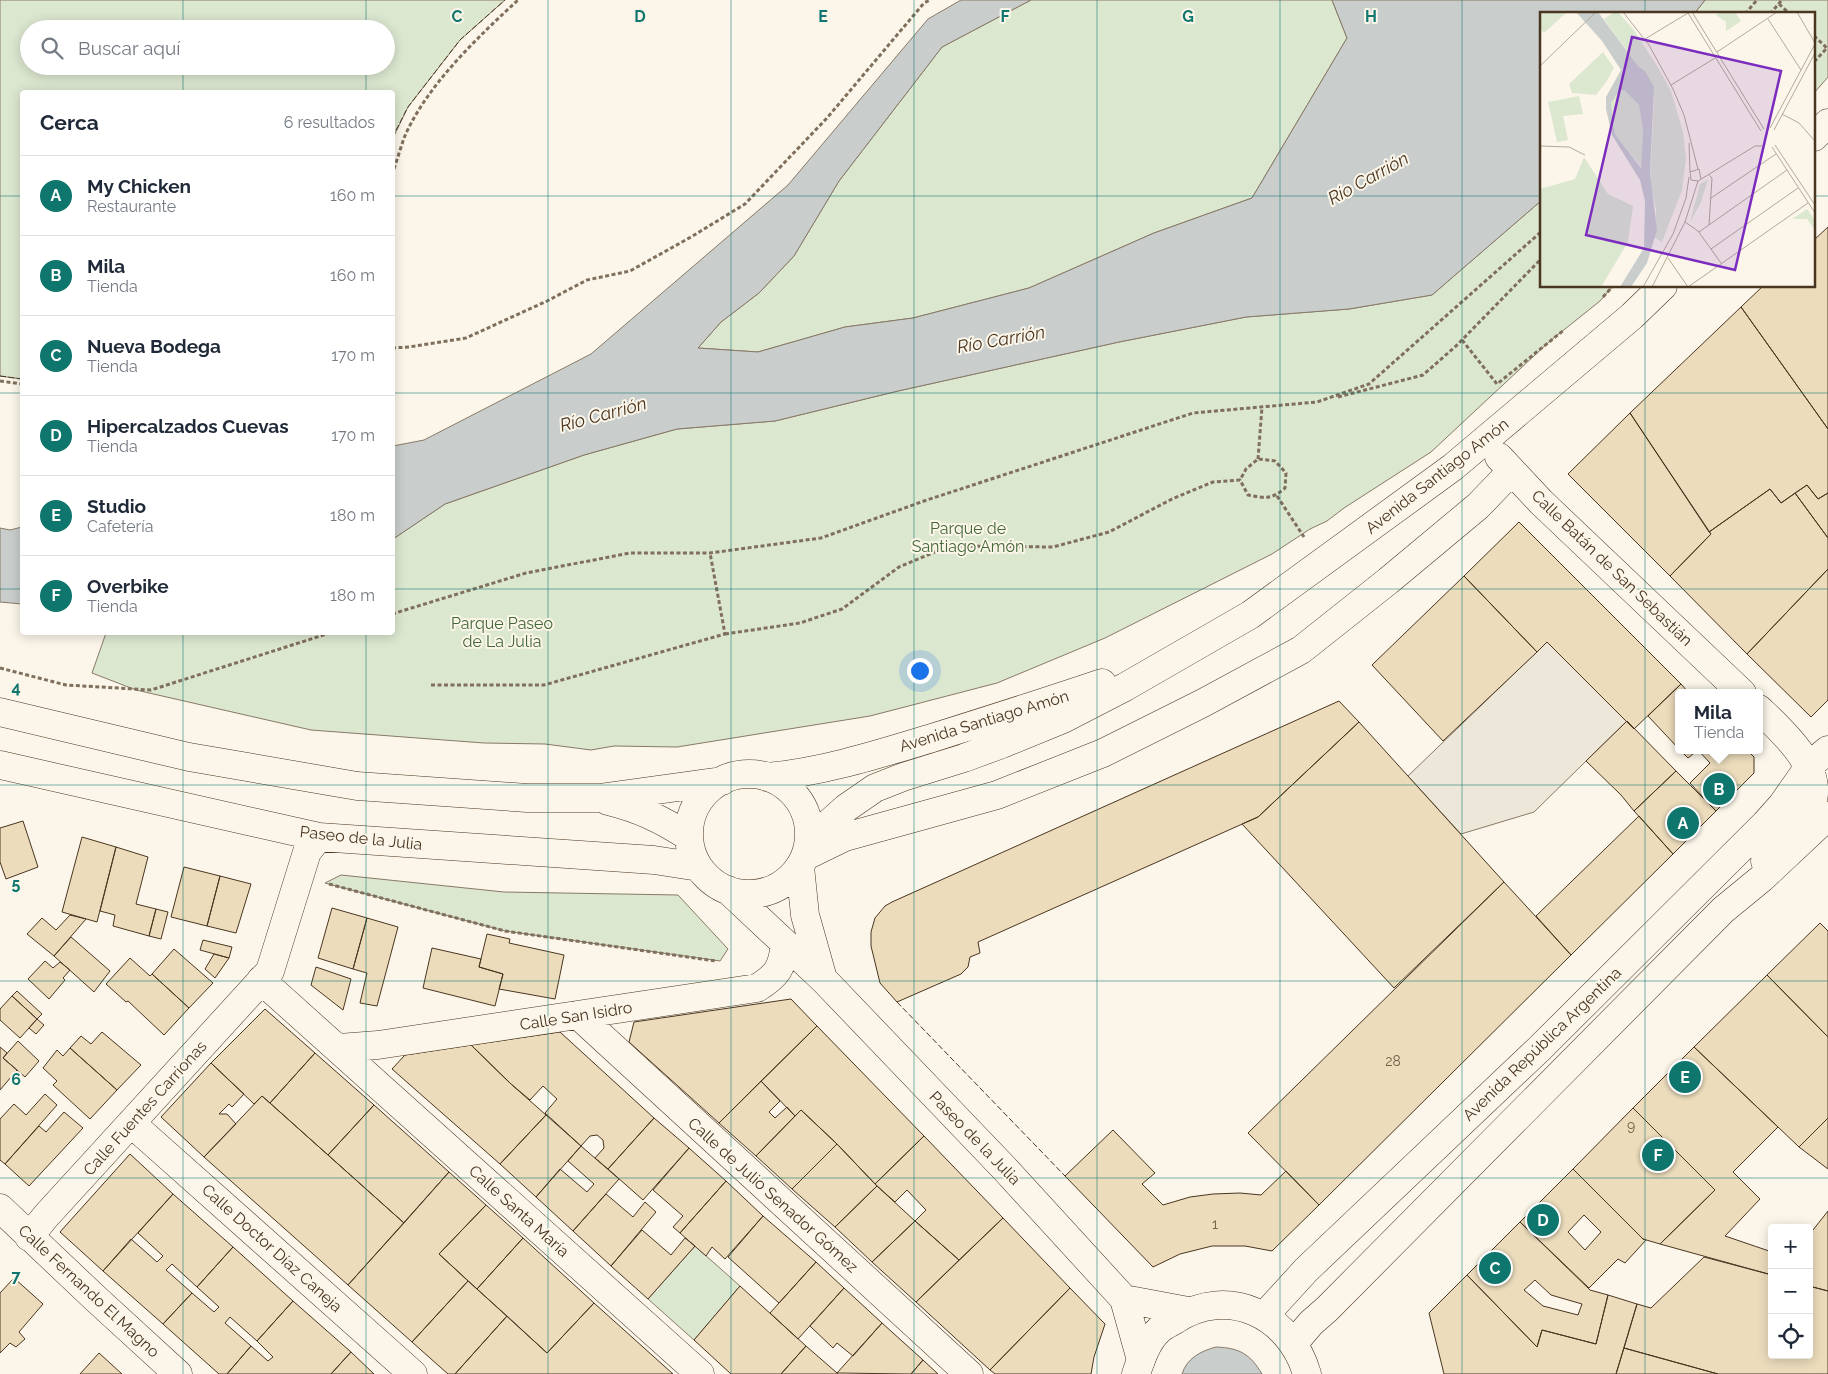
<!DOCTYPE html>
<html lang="es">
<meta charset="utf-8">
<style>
body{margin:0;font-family:Raleway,sans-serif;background:#f6f6f7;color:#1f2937}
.controls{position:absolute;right:15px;bottom:15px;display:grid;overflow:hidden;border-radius:5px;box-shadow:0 2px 12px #0003}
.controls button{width:45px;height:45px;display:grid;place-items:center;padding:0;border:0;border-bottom:1px solid #e0e1e3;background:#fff;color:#1f2937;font:25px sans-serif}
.you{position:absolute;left:919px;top:670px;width:18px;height:18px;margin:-12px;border:4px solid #fff;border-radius:50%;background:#1a73e8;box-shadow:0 0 0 8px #1a73e833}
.badge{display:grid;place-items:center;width:32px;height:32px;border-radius:50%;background:#0f766e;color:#fff;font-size:16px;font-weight:700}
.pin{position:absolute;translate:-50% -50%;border:2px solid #fff;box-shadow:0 1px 5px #0006}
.popup{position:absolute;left:1675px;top:689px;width:88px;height:65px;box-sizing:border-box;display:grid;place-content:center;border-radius:5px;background:#fff;filter:drop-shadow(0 1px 4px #0005);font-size:16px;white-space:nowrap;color:#747a83}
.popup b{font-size:19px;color:#1f2937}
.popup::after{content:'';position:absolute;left:50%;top:100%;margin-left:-10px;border:10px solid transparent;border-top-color:#fff}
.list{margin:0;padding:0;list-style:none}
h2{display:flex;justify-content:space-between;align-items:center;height:65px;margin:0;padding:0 20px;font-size:21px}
h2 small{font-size:16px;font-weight:400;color:#747a83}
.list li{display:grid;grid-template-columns:32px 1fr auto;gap:15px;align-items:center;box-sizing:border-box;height:80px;padding:0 20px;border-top:1px solid #e0e1e3}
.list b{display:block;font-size:19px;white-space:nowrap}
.list p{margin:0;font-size:16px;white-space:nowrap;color:#747a83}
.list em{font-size:16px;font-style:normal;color:#747a83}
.icon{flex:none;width:28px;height:28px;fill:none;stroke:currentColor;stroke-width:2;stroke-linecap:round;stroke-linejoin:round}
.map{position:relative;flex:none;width:1828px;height:1374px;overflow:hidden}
.search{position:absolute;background:#fff;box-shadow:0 2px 12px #0003;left:20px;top:20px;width:375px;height:55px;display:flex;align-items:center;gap:12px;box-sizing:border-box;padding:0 18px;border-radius:28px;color:#747a83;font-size:19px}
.panel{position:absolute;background:#fff;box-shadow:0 2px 12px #0003;left:20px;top:90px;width:375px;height:545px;border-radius:5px}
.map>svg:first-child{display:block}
.green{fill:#dce7d0;stroke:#887966;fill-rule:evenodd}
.parking{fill:#ede7d9;stroke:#887966}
.water{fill:#c9cecd;stroke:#887966}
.building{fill:#ecdcbc;stroke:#4a3520;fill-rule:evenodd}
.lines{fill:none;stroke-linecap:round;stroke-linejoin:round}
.minor-casing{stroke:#4a3520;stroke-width:29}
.major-casing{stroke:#4a3520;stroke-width:29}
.path{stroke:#7f6f5c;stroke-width:3;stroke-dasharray:4 2.5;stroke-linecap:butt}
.minor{stroke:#fbf6e9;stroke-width:28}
.major{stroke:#fbf6e9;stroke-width:28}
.fence{stroke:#4a3520;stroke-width:1;stroke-dasharray:6 2.5;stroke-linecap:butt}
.grid{fill:none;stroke:#0f766e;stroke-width:1;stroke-opacity:0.55}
.labels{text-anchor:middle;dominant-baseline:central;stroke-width:4;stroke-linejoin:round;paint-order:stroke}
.number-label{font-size:14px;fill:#725f47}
.street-label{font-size:16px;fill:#4a3520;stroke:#fbf6e9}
.park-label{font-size:16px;fill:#436837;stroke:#fbf6e9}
.water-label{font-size:18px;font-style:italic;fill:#4a3520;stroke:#fbf6e9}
.inset-road{fill:none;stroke:#b4a999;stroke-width:1}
.view{fill:#7b2cbf;fill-opacity:0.15;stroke:#7b2cbf;stroke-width:2.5}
.inset-edge{fill:none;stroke:#4a3520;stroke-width:2.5}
.grid-label{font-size:16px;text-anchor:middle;font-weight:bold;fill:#0f766e;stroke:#fbf6e9;stroke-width:4;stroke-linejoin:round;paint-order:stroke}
</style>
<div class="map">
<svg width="1828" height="1374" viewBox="0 0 1828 1374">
<rect width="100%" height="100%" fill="#fbf6e9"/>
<path class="green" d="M0,0H505L460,40L408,107L393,138L392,92H22V379L0,376ZM29,29H386V66H29Z
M1031,0H1332L1347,38L1252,198L1154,233L1029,288L913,318L845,327L758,352L698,348L721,322L759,293L794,256L839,181L942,47Z
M1705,0H1828V77L1814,93V14H1694Z
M1542,200V286H1613L1600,301L1550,341L1431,452L1344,508L1327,521L1310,529L1272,554L1105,638L997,683L870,716L677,747L614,746L591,750L545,744L484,743L311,730L136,690L92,673L106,633L392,632L393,539L445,504L584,455L677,429L775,421L898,391L1119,342L1246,317L1349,309L1432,295Z
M341,875L504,892L678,895L728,949L720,961L505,931L325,883Z
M695,1246L740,1286L694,1340L648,1299Z"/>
<path class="parking" d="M1547,642L1627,721L1534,812L1461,834L1408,776Z"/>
<path class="water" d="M961,0H1031L942,47L839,181L794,256L759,293L721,322L698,348L758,352L845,327L913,318L1029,288L1154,233L1252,198L1347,38L1332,0H1705L1694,14H1542V200L1432,295L1349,309L1246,317L1119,342L898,391L775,421L677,429L584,455L445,504L393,539V446L424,440L591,354L788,185L928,19Z
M22,527V604L0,602V528L10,530Z
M1216,1347C1240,1348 1250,1354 1262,1374H1182C1187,1358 1201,1351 1216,1347Z"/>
<path class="building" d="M1828,227V429L1741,307L1763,286H1814V240Z
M1741,307L1828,429V493L1818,499L1807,485L1781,503L1770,489L1709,532L1630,413Z
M1630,413L1711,534L1670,576L1568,474Z
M1807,485L1818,499L1828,493V538L1795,493Z
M1770,489L1781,503L1795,493L1828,538V569L1747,654L1670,576L1711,534L1709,532Z
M1519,522L1681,684L1634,729L1547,642L1537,652L1464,576Z
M1828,569V700L1811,717L1747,654Z
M1464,576L1537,652L1443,741L1372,665Z
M1681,684L1689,693H1679V749L1648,716Z
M1339,701L1359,722L1258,817L978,942L980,953L970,957L968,967L961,974L897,1002L880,983L871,946V932L875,918L885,906L892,902Z
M1627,721L1676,771L1634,811L1621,795L1586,761Z
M1359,722L1504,882L1394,988L1242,824L1258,817Z
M1680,750H1747L1754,757V773L1716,811L1690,783L1710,763L1698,750L1688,758Z
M1676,771L1716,811L1673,854L1634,811Z
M1639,816L1673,854L1571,955L1536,916Z
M23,821L38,867L6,879L0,862V828Z
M82,837L116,847L97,922L62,912Z
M116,847L148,857L136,904L156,909L149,936L113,926L115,915L100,911Z
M184,867L220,876L207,926L171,917Z
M220,876L251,884L236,933L207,926Z
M1504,882L1571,955L1319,1205L1248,1133Z
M332,908L367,918L353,969L318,958Z
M156,909L168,912L161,939L149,936Z
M70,915L86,919L54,956L27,934L42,918L56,930Z
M367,918L398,927L377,1006L360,1003L367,973L353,969Z
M1820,923L1828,931V1037L1767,975Z
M487,934L510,939L509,943L564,955L555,999L499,989L503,974L479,967Z
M71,937L110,971L94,992L54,956Z
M203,940L232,947L229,958L200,950Z
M432,948L481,959L479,967L503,974L495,1006L423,988Z
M174,949L213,983L189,1008L152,974Z
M214,954L229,958L215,978L205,969Z
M130,958L150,976L152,974L189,1008L164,1035L128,1001L126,1002L106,984Z
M45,961L53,968L60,962L70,970L63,978L65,980L49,999L28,979Z
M316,967L351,979L343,1010L311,985Z
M1767,975L1828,1037V1118L1799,1147L1694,1047Z
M17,991L42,1014L37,1019L12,996Z
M12,996L37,1019L20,1038L0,1020V1009Z
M791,999L817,1026L719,1123L629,1042L634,1022Z
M265,1009L315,1053L270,1103L262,1096L254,1104L211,1063Z
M37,1019L44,1025L36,1034L29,1028Z
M817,1026L924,1136L875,1184L837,1144L801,1110L795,1116L761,1081Z
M102,1032L141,1065L117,1090L70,1048L81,1036L91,1044Z
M560,1032L654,1118L608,1169L595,1158L604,1148L603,1140L597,1135L590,1136L581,1146L545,1113L557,1099L543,1086L530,1100L511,1084L471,1045Z
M18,1041L39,1061L25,1077L3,1058Z
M471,1045L511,1084L546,1115L500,1164L392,1069L405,1055Z
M0,1047L7,1053L3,1058L17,1070L0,1090Z
M1694,1047L1778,1127L1733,1172L1760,1199L1725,1236L1772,1252V1275L1660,1244L1715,1190L1633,1108Z
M70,1048L117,1090L90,1119L53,1085L57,1081L43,1068L57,1050L63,1056Z
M315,1053L374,1105L328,1155L270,1103Z
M211,1063L244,1094L232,1107L229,1104L219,1114H227L236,1124L204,1157L161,1117Z
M761,1081L780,1101L769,1112L775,1118L787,1107L795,1116L756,1156L719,1123Z
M45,1094L57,1105L5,1164L0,1160V1119L14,1104L26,1115Z
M262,1096L404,1223L348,1285L204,1157Z
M374,1105L449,1172L404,1223L328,1155Z
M1633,1108L1715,1190L1660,1244L1643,1239L1573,1169Z
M801,1110L837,1144L792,1189L756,1156Z
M64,1112L83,1128L29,1186L5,1164L39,1126L46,1132Z
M546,1115L581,1146L536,1197L500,1164Z
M654,1118L689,1148L643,1200L608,1169Z
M1828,1118V1169L1799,1147Z
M1113,1130L1155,1173L1142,1184L1163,1205L1190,1197L1213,1194L1240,1193L1261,1195L1286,1171L1319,1205L1272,1251L1245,1246H1212L1180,1254L1153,1267L1065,1176Z
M924,1136L1003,1218L959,1260L915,1221L926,1210L907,1190L895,1202L875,1184Z
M837,1144L877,1186L835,1227L792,1189Z
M581,1146L619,1179L573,1231L536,1197L560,1169L587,1192L594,1184L568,1161Z
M689,1148L726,1181L680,1233L673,1227L683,1216L653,1190Z
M130,1154L173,1194L103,1271L60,1232Z
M1573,1169L1643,1239L1646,1240L1625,1263L1618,1259L1589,1288L1520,1222ZM1584,1215L1601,1232L1585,1250L1568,1232Z
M449,1172L486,1205L439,1254L468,1281L412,1342L348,1285Z
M726,1181L763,1216L725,1259L712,1247L706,1256L680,1233Z
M877,1186L915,1221L872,1262L835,1227Z
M173,1194L233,1247L197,1287L172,1264L166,1270L192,1293L163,1324L103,1271L131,1239L157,1262L163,1256L138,1233Z
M606,1194L633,1217L645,1202L656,1212L611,1266L573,1231Z
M486,1205L523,1238L477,1289L439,1254Z
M1828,1211V1291L1809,1286V1235Z
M763,1216L816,1262L779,1303L728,1257Z
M1003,1218L1070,1288L990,1370L916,1302Z
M915,1221L959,1260L916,1302L872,1262Z
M1520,1222L1590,1290L1608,1295L1596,1344L1542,1330L1537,1347L1467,1275ZM1535,1280L1551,1295L1582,1304L1578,1315L1543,1306L1524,1290Z
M642,1230L671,1255L685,1238L695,1246L648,1299L611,1266Z
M523,1238L594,1303L547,1353L477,1289Z
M233,1247L293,1301L257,1341L230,1317L225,1323L251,1346L227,1374H219L163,1324L192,1293L214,1312L219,1307L197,1287Z
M1704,1257L1772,1275V1355H1809V1286L1828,1291V1374H1718L1624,1348L1637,1304L1651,1308Z
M816,1262L844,1288L798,1339L770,1313Z
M1467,1275L1537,1347L1542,1330L1596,1344L1608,1295L1637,1304L1616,1374H1444L1429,1313Z
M14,1278L43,1304L19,1332L25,1339L16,1347L10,1343L0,1353V1293Z
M468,1281L507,1316L455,1374H448L412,1342Z
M740,1286L806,1346L781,1374H731L694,1340Z
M844,1288L882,1323L853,1356L837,1343L833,1348L810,1326Z
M1070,1288L1105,1324L1094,1357L1091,1374H995L990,1370Z
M293,1301L351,1352L331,1374H227L251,1346L268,1361L273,1357L257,1341Z
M594,1303L673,1374H455L507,1316L547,1353Z
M882,1323L923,1360L911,1374L837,1373Z
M806,1346L837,1373L838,1374H781Z
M1624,1348L1718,1374H1616Z
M351,1352L374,1374H331Z
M99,1353L122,1374H80Z
M923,1360L938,1374H911Z"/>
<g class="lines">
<defs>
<path id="minor" d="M1814,137L1828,123
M1499,457L1541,502L1742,693
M1759,709C1782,731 1828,771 1810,808C1799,827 1780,845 1765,861
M0,712L189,757L357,786L527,798H599L722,781
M0,765L319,837L654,860L699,867
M689 834a60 60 0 1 1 120 0a60 60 0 1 1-120 0Z
M767,777C823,772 879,754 932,738C989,720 1046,702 1102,683
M608,801C640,809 661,819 689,837
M809,841L846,808L875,788L903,777L964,758L1002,744L1063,719L1125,687L1250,615L1453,467L1632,316L1663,286
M806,856L845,837L997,795L1103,753L1203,703L1301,650L1388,581L1478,506L1504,479L1510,470
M800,867L805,915L823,979
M728,890L824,980L1005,1169L1124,1299L1141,1360
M261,980L700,1374
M578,1015L969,1374
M339,1048L378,1045L757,988C778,975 782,968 785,944
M131,1123L413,1374
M0,1208L95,1298L178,1374
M29,1237L46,1216L270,971L307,852L319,837
M1124,1299L1188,1311
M1264,1316L1306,1270L1540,1048L1765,824L1782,805L1810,765L1828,750"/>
<path id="major" d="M1294,1343L1311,1323L1327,1309L1723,910L1762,878L1828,816
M1136,1374C1141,1359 1147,1341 1159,1330C1163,1326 1170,1323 1175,1320C1228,1285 1290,1315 1307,1374"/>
</defs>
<use href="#minor" class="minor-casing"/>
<use href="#major" class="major-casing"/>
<path class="path" d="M1779,4L1790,14
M1745,14L1757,0
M1770,14L1782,0
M1814,36L1827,48L1814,62
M392,175C396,163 400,150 404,138C426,86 477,38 518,0
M1603,297L1613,286
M1462,340L1497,384L1564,330
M392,348L409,347L466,338L547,301L587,280L630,271L691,237L745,204L827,118L924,3L930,0
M0,381L22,384
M1338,397L1423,375L1456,346L1542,258
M1258,459L1262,407
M1277,496L1304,537
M392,614L526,573L630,553H710L821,538L924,501L1193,413L1317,402L1369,384L1542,231
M725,634L800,623L842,609L899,567L949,546L1053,547L1109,532L1172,499L1213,482L1240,480L1248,495C1265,498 1271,500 1285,488L1286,473L1275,461L1258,459L1246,469L1240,480
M0,668L66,685L151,690L333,632
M431,685H544L725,634L710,553
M329,884L505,931L716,961"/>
<use href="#minor" class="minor"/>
<use href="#major" class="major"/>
<path class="fence" d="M392,138L408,107L460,40L505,0
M0,376L22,379
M897,1002L1065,1176"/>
</g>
<path class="grid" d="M183,0V29M366,0V29M548,0V1374M731,0V1374M914,0V1374M1097,0V1374M1280,0V1374M1462,0V1374M1645,0V14M183,66V92M366,66V92M0,196H22M392,196H1542M1814,196H1828M1645,286V1374M0,393H22M392,393H1828M0,589H22M392,589H1828M183,632V1374M366,632V1374M0,785H1828M0,981H1828M0,1178H1828"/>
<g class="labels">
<g class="number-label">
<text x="1393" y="1061">28</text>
<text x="1631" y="1126">9</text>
<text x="1215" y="1224">1</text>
</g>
<g class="street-label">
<text transform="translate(1437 476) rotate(-38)">Avenida Santiago Amón</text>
<text transform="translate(1612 568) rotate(44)">Calle Batán de San Sebastián</text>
<text transform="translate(984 721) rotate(-17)">Avenida Santiago Amón</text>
<text transform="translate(361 838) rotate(6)">Paseo de la Julia</text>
<text transform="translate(576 1016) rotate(-9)">Calle San Isidro</text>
<text transform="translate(1542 1044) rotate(-44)">Avenida República Argentina</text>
<text transform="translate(145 1108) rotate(-48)">Calle Fuentes Carrionas</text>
<text transform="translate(975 1138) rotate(46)">Paseo de la Julia</text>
<text transform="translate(773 1195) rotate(42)">Calle de Julio Senador Gómez</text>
<text transform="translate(519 1211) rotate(42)">Calle Santa María</text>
<text transform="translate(272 1248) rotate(42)">Calle Doctor Díaz Caneja</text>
<text transform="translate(89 1291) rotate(43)">Calle Fernando El Magno</text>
</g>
<g class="park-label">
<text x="968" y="528">Parque de<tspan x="968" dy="18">Santiago Amón</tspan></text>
<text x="502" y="623">Parque Paseo<tspan x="502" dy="18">de La Julia</tspan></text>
</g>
<g class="water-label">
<text transform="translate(1368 178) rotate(-29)">Río Carrión</text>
<text transform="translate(1001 339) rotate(-10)">Río Carrión</text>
<text transform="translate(603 414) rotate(-15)">Río Carrión</text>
</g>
</g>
<g transform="translate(1540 12)">
<rect width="275" height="275" fill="#fbf6e9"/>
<path d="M27,0L4,21L0,17L1,0ZM74,0H78L93,17L119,57L131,79L143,120L146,147L142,178L122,230L115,226L116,197L110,171L114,85L105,59L98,54L64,7ZM180,0H195L201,9L186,19V10L176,3ZM63,40L74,56L66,70L56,83L32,81L29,72ZM84,78L99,93L103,119L102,156L75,122L71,104V91L79,79ZM39,84L43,102L23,104L28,128L17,130L8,90ZM44,145L68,182L93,194L88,230L61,275H0V177L35,167ZM168,168L160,192L150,210L160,172ZM267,197L275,208V218L267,207H252Z" fill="#dce7d0"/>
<path d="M36,0H58L98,54L105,59L114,75L110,161L117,218L107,251L91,275H80L104,236L105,189L100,168L72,123L66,97V85L81,58L62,29ZM84,78L99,93L103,119L101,156L75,122L73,113L71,91L79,79Z" fill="#c9cecd" fill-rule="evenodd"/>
<path class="inset-road" d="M83,0L109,33L133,77L144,103L158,157M152,0L224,117M257,0L275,31M228,7L261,58M105,27L148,1L221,119M177,40L237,0M0,54L56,0M131,73L175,46M242,102L259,111L275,129M230,116L275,32M234,118L275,41M149,131L150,160M235,133L275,193M0,134L29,135L45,143M232,135L275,201M168,162L172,166L169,213M161,167L159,157L150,160L151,168L158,169L215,134H222M171,186L236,142M145,210L158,219L181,251M159,220L247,158M171,237L258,176M128,246L148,275M103,275L133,222L146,186L149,165M112,275L145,210L158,169M148,275L268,191"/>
<path class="view" d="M92,25L241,59L195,258L46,223Z"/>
<rect width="275" height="275" class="inset-edge"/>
</g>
<g class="grid-label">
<text x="457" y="22">C</text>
<text x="640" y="22">D</text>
<text x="823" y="22">E</text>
<text x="1005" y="22">F</text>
<text x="1188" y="22">G</text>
<text x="1371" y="22">H</text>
<text x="16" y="693">4</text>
<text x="16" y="889">5</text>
<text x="16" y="1085">6</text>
<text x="16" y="1282">7</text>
</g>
</svg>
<div class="controls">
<button>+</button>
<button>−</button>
<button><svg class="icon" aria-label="locate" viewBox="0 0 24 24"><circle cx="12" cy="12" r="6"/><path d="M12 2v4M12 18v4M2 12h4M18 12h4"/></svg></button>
</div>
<div class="you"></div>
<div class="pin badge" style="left:1683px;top:823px">A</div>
<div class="pin badge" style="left:1719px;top:789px">B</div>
<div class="popup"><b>Mila</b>Tienda</div>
<div class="pin badge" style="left:1495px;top:1268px">C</div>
<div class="pin badge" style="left:1543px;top:1220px">D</div>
<div class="pin badge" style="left:1685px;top:1077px">E</div>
<div class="pin badge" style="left:1658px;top:1155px">F</div>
<div class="search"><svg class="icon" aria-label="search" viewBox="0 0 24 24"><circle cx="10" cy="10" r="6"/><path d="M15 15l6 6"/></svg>Buscar aquí</div>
<section class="panel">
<h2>Cerca<small>6 resultados</small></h2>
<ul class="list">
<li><span class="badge">A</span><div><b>My Chicken</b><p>Restaurante</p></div><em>160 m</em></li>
<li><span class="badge">B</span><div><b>Mila</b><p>Tienda</p></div><em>160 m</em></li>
<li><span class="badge">C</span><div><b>Nueva Bodega</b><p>Tienda</p></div><em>170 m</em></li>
<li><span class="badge">D</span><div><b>Hipercalzados Cuevas</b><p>Tienda</p></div><em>170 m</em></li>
<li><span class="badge">E</span><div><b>Studio</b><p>Cafetería</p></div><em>180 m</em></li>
<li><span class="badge">F</span><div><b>Overbike</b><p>Tienda</p></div><em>180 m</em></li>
</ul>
</section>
</div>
